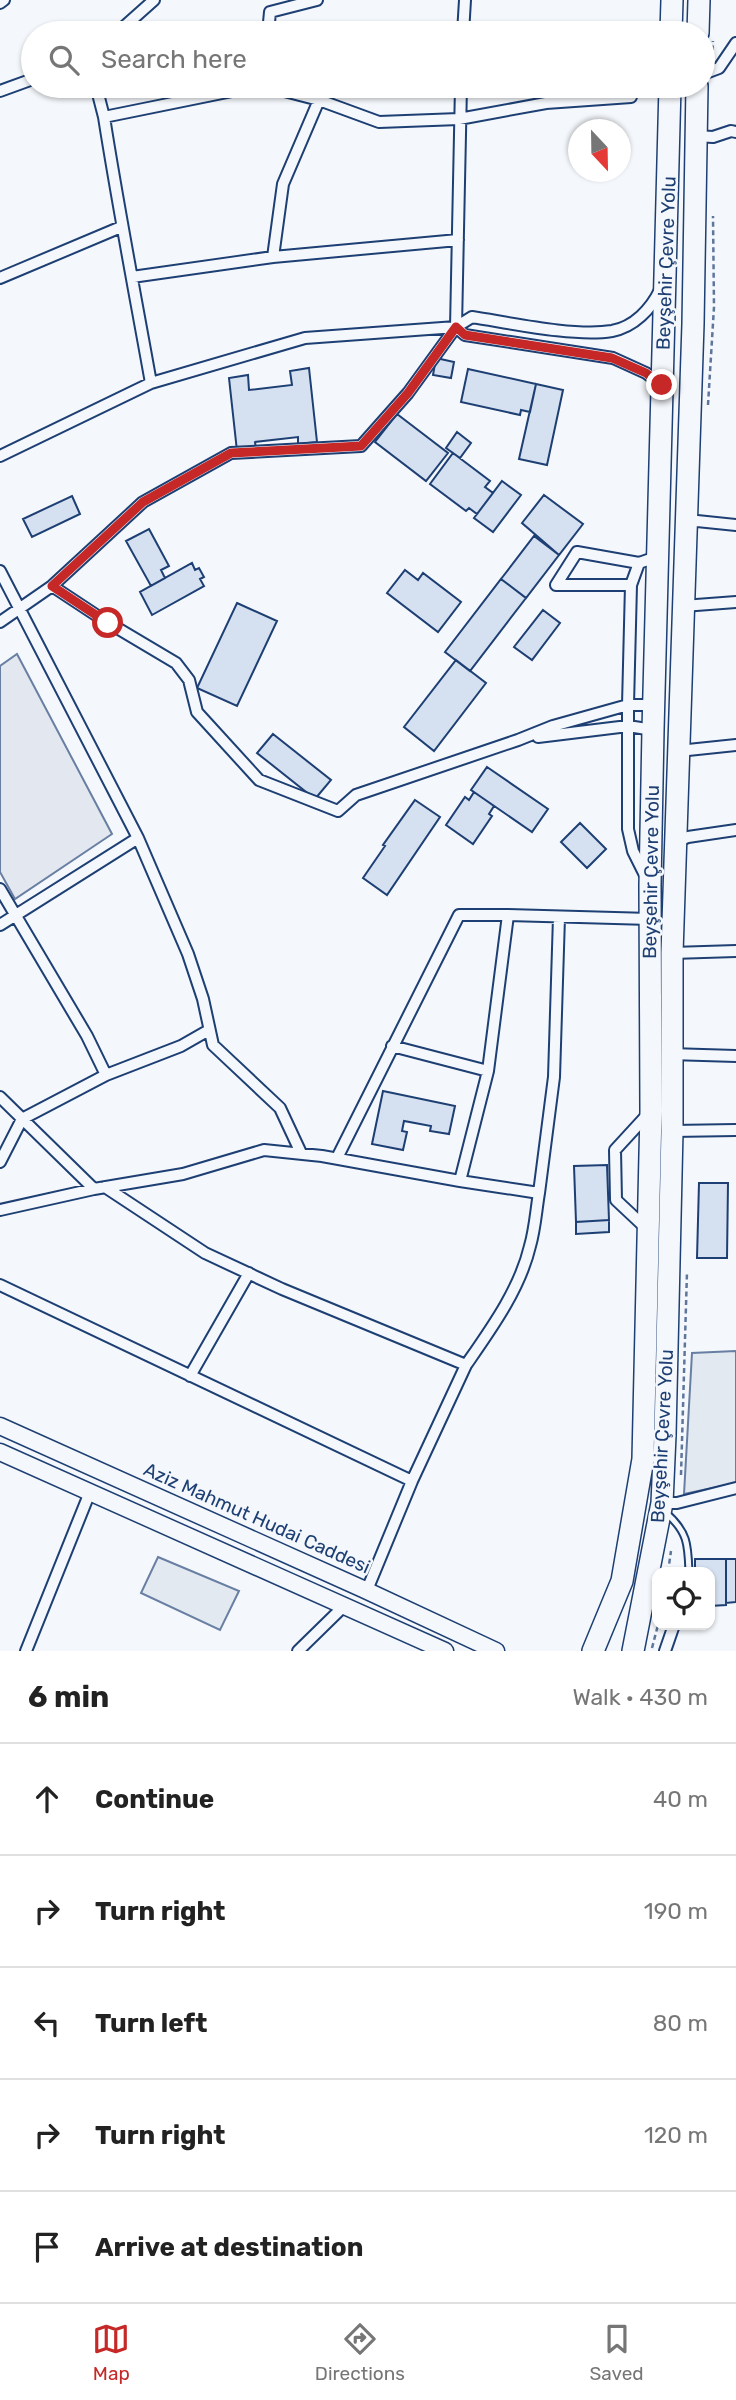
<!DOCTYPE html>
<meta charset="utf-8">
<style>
body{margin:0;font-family:Rubik,sans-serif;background:#f6f6f6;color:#222}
.controls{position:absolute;right:21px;bottom:21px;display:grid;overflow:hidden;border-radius:14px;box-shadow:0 2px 5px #0004}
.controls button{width:63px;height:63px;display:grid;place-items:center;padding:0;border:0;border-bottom:2px solid #e0e0e0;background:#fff;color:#222;font:35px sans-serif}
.compass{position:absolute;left:568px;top:119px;width:63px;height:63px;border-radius:50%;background:#fff;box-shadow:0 2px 5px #0004;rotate:158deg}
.stop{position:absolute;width:21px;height:21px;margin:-16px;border:5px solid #c62828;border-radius:50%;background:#fff}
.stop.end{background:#c62828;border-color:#fff;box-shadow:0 2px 7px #0008}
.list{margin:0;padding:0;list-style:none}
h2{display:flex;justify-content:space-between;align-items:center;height:91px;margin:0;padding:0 28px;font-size:30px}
h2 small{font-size:23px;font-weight:400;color:#767676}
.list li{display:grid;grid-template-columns:46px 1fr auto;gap:21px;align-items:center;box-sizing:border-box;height:112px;padding:0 28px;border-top:2px solid #e0e0e0}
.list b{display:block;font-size:26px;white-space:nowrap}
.list em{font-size:23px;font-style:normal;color:#767676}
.icon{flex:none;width:38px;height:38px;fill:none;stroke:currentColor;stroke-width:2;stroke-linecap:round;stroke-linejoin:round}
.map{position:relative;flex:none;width:736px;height:1651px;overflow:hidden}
.search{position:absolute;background:#fff;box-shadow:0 2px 5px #0004;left:21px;right:21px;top:21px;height:77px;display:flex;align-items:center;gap:18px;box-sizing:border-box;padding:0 24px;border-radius:38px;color:#767676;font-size:26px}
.sheet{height:651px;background:#fff}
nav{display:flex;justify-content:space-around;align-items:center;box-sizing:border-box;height:98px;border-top:2px solid #e0e0e0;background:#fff;font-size:19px;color:#767676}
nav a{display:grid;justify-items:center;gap:4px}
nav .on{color:#c62828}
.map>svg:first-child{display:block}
.green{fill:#e3e9f0;stroke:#687fa3;stroke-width:2}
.parking{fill:#e3e8f0;stroke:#687fa3;stroke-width:2}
.building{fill:#d5e0f0;stroke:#1d3f73;stroke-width:2}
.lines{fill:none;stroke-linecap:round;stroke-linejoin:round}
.lane-casing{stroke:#1d3f73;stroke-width:9}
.street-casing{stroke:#1d3f73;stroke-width:14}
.secondary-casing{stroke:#1d3f73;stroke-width:19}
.highway-casing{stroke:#1d3f73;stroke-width:24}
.path{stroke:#5e769c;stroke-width:2.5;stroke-dasharray:5 3.5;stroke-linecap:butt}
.lane{stroke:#f4f7fb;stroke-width:5}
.street{stroke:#f4f7fb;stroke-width:10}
.secondary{stroke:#f4f7fb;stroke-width:16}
.highway{stroke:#f4f7fb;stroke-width:21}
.route{stroke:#c62828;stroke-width:9}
.labels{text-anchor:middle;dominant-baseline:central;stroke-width:5;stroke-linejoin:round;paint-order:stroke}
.street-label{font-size:19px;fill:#1d3f73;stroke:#f4f7fb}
</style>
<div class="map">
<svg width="736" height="1651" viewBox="0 0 736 1651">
<rect width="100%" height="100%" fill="#f4f7fb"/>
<path class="green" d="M736,1351V1483L684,1494L692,1353Z
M158,1557L239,1591L220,1630L141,1593Z"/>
<path class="parking" d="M17,654L112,834L15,899L0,872V666Z"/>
<path class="building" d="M436,358L454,362L451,378L433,375Z
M309,368L317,442L298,444V437L255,442L256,449L237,451L229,378L248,375L249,390L292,385L290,371Z
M468,369L536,384L530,412L521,410L520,415L461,402Z
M536,384L563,390L547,465L519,459Z
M397,414L448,453L426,481L375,442Z
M457,432L471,443L460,458L446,448Z
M453,453L490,481L485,487L493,493L477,514L469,508L466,511L430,484Z
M502,481L521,495L493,532L474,518Z
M544,495L583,524L559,555L522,523Z
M72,496L80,514L32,537L23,519Z
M149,529L169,566L161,570L165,578L151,586L126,541Z
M534,536L559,555L526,598L501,579Z
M192,563L195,570L199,568L204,577L200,579L204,586L152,615L140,592Z
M405,570L418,580L423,573L461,602L438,632L387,593Z
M501,579L526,598L470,671L445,652Z
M237,603L277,621L237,706L197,688Z
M543,610L560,623L532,660L514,647Z
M456,660L486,683L434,751L404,727Z
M273,734L331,780L315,799L257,753Z
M487,767L548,809L532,832L471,790Z
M474,792L494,806L489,814L492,816L473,844L446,825L465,797L469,800Z
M415,800L440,817L387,895L363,878L385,846L383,845Z
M580,823L606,849L587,868L561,842Z
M383,1091L455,1106L449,1134L430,1131L431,1126L404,1121L402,1131L407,1132L403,1150L372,1144Z
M607,1165L609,1220L576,1222L574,1166Z
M699,1183H728L727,1258H697Z
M609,1220V1232L576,1234V1222Z
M695,1559H726V1605L710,1606V1572H695Z
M726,1559H736V1602L726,1603Z"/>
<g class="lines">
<defs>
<path id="lane" d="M666,1513C688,1532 688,1545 689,1572
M646,1606H657"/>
<path id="street" d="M0,3L4,0
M117,33L154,0
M268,33L270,12L317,0
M463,33L465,0
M703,74L719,68L736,43
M96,86L104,117L257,86
M265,86L319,100
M461,86L456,327L472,317C511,323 574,337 612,331C634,327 651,309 660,290
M0,91L33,79
M104,117C118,206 135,294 151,383L305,338L456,327L465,335L613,358L646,373L662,385
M695,136L713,137L731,131L736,132
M273,257L283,184L319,100L379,122L459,119L546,103L631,97
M132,277L273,257L458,240
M0,278L121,227
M0,456L151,383
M686,523L697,521L736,525
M0,571L138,838L188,954L203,999L213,1045L280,1108L301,1153
M556,585L577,552L639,563
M556,585H631
M52,586L143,502L231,453L361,446L408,393L456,327
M683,606L736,602
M0,622L52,586L102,619L176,663L189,680L197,712L259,780L338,811L356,795L518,740L553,726L628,705H655
M538,737L628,726L653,730
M679,755L688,750L736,745
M676,842L688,837L736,830
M646,877L633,851L628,829V705L631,585L639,563L659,556
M0,889L87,1036L106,1075L22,1119L0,1162
M0,925L138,838
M672,953L736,951
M392,1046L488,1071
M670,1054L736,1056
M106,1075L181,1046L209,1030
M0,1097L94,1189L183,1174L264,1150L322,1156L460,1181L488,1071L508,915L650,919
M672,1131L736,1130
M337,1158L459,915H508
M460,1181L539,1193C536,1211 535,1229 530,1246C520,1289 491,1329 466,1365
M539,1193L554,1077L559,917
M0,1210L94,1189
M648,1230L616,1200L615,1150L649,1113
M0,1285L412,1481L466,1365L282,1289L205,1253L105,1187
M190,1376L249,1273
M662,1503H677L736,1488
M367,1590L412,1481
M26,1651L90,1492
M298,1651L343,1607
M665,1651L674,1625"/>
<path id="secondary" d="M0,1426L363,1589L496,1651
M0,1452L445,1651"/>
<path id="highway" d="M671,33L672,0
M698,33L699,0
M593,1651L622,1581L643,1459L651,1111L650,885L653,730L670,86
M633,1651L662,1503L665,1435L672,1131V953L693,324L697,86"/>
</defs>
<use href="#lane" class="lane-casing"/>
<use href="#street" class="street-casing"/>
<use href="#secondary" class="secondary-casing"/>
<use href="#highway" class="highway-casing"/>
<path class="path" d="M712,59L713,41
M708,405L714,307L713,216
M681,1475L687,1272
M668,1572L671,1551
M652,1648L658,1625"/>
<use href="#lane" class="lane"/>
<use href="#street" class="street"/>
<use href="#secondary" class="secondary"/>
<use href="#highway" class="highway"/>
</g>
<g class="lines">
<path class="route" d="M108,623L52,586L143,502L231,453L361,446L408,393L456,327L465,335L612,358L646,373L662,385"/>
</g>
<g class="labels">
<g class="street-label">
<text transform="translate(666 263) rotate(-88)">Beyşehir Çevre Yolu</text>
<text transform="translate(651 872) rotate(-89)">Beyşehir Çevre Yolu</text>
<text transform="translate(662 1436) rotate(-87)">Beyşehir Çevre Yolu</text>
<text transform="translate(257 1518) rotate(24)">Aziz Mahmut Hudai Caddesi</text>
</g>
</g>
</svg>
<div class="controls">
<button><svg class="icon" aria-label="locate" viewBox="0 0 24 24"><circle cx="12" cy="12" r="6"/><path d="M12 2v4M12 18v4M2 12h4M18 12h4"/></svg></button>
</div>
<svg class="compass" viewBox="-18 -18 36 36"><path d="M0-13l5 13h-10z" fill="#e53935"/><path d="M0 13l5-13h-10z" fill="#767676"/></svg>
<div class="stop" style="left:108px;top:623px"></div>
<div class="stop end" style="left:662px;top:385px"></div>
<div class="search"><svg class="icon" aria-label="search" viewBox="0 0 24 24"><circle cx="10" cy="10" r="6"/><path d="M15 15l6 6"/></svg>Search here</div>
</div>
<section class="sheet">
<h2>6 min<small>Walk · 430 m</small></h2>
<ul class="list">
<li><svg class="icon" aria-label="ahead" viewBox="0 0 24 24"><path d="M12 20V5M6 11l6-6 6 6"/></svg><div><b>Continue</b></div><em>40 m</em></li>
<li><svg class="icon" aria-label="right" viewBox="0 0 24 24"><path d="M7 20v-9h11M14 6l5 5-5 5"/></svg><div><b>Turn right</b></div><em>190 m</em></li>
<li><svg class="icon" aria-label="left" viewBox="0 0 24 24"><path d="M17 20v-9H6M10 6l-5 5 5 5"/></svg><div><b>Turn left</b></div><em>80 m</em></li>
<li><svg class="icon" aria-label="right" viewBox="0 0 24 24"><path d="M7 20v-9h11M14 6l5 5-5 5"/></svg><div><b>Turn right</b></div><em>120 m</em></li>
<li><svg class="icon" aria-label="arrive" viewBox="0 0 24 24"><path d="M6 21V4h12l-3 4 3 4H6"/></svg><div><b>Arrive at destination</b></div></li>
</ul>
</section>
<nav>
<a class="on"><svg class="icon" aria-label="map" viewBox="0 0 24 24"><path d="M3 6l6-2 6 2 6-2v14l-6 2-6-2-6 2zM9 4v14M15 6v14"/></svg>Map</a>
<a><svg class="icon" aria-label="directions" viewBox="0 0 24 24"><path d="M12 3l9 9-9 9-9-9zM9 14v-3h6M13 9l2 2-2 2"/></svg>Directions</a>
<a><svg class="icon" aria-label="saved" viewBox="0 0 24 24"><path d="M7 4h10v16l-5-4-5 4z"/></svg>Saved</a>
</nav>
